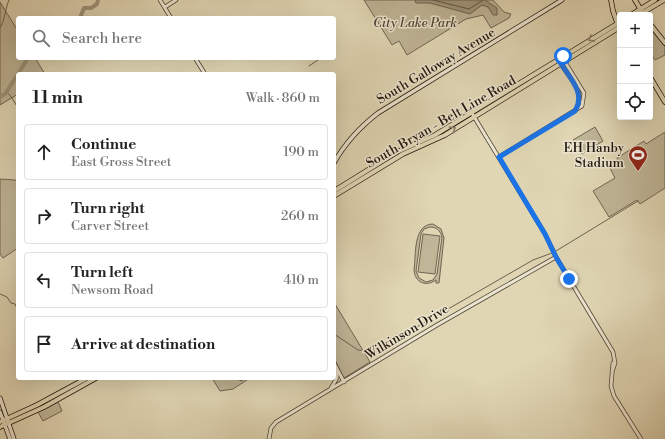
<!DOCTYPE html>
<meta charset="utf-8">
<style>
body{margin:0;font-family:"Libre Bodoni",serif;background:#f2f2f2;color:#222}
.controls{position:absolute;right:12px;top:12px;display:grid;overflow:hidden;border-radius:4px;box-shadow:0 4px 16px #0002}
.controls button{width:36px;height:36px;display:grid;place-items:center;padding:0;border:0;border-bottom:1px solid #e0e0e0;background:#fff;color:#222;font:20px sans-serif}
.stop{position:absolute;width:12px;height:12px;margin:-9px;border:3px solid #1a73e8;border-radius:50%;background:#fff}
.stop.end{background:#1a73e8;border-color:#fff;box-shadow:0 1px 4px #0008}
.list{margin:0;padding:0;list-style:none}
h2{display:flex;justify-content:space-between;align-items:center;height:52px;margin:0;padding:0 16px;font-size:17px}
h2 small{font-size:13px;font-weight:400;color:#767676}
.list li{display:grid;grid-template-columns:26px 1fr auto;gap:12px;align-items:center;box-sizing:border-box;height:56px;margin:0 8px 8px;padding:0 8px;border:1px solid #e0e0e0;border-radius:4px}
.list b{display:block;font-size:15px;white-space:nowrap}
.list p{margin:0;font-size:13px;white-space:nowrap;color:#767676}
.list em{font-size:13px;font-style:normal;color:#767676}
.icon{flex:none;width:22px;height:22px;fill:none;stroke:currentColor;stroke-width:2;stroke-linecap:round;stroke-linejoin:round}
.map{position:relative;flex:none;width:665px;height:439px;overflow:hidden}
.search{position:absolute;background:#fff;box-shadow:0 4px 16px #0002;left:16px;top:16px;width:320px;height:44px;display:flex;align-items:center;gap:10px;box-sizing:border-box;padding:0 14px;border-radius:4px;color:#767676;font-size:15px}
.panel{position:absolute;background:#fff;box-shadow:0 4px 16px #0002;left:16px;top:72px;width:320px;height:308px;border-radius:4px}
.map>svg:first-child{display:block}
.green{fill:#bfb597;stroke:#706552;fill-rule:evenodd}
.water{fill:#9f947b;stroke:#6c614f}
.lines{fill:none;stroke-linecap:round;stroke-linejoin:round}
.shore{stroke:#605444;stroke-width:1}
.stream{stroke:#6c614f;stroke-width:1}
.river{stroke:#9f947b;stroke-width:4}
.tertiary-casing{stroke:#504536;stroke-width:4.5}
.secondary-casing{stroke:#20150c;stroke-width:5}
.primary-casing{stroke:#20150c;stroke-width:5.5}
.tertiary{stroke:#ebe4ce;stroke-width:3}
.secondary{stroke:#ebe4ce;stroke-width:3.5}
.primary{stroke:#e0d6b4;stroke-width:4}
.oneway{stroke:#8a7f68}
.route{stroke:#1a73e8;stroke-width:5}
.labels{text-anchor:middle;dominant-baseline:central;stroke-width:3;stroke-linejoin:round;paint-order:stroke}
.park-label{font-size:13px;font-style:italic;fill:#504536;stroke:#ebe4ce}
.street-label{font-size:13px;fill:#20150c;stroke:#ebe4ce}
.poi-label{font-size:13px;fill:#20150c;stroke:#ebe4ce;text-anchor:end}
</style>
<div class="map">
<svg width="665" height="439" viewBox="0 0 665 439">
<rect width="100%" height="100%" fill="#e0d6b4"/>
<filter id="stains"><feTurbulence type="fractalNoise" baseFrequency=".005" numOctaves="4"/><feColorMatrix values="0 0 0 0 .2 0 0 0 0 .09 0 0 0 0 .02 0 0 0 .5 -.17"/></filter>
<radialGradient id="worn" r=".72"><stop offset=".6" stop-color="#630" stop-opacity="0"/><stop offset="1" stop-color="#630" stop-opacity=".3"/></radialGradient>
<path class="green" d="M364,0H493L504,12L511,14L509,18L491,28L483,15L466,19L407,55L399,41L392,45Z
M0,2L18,31V58H35L45,74H18V94L0,105Z
M654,33L665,46V55L655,60L650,52V35Z
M595,127L603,141L582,154L573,140Z
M665,132V188L640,204L637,200L609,217L593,191L615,178L609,166L618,161L617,158L644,141L646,144Z
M0,179L15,180L18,182V248L3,258L0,254Z
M433,224L441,229L444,238L439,283H436V280C426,287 415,283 414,270C416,255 413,224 433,224ZM430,227C436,227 440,230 442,237L437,274L433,280L426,282L419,278L416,271L421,234L424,229Z
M423,234L440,236L435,274L418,272Z
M335,304L370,362L344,378L334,358Z
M212,378H250L233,389L220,391Z
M58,402L62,411L43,421L38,412Z"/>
<path class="water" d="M415,0H485L497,8V15H493L488,7L482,5L470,14L430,3H416Z"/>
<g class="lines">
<path class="shore" d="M433,0L469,9L483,0"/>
<path class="stream" d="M0,28C5,20 5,9 9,0
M309,66L321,58
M6,91L12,98L18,108
M556,251L638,201
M0,294L7,297L11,303L15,304L18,310
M436,316L533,260L552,253
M334,334L358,350L369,351L378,347L398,335L412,330L430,319
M234,378L242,381L244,378"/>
<path class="river" d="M80,18L84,8H91L97,4L98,0
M18,74L28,58
M0,97L5,94L18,74"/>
<defs>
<path id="tertiary" d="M160,0L171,18
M165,7L176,0
M195,58L205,74
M558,58C564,74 588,91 576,109
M473,115L545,234L556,257L613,352L615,363L612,372
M499,157L582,106L584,93L562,57L558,55
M334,363L344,382
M613,363L611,386L614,396L641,439
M331,388L337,378V368
M269,439L271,428L276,422L437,325L556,257"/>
<path id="secondary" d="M334,163C345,143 360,127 378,113L562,0
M0,398L14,439
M0,412L10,439"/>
<path id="primary" d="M611,0L613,11L618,25
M635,0L641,10
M631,15L655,0
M639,15L664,0
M650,24L665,43
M650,77L665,102
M334,191L397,152L435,135L620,22
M334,196L403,154L445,135L620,27
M0,422L37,405L87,378
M0,427L44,407L96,378"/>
</defs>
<use href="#tertiary" class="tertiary-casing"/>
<use href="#secondary" class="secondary-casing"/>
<use href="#primary" class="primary-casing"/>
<use href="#tertiary" class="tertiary"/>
<use href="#secondary" class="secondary"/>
<use href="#primary" class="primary"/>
</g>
<defs><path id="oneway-chevron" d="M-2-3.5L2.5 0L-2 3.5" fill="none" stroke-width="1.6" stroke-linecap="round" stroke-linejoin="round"/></defs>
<g class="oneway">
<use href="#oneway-chevron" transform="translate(591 39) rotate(149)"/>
<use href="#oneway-chevron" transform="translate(453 129) rotate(-32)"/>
</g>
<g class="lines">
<path class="route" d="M563,56L558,59C567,75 587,92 575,111L499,157L545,234L556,257L569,279"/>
</g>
<defs>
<symbol id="stadium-pin" viewBox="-11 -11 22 30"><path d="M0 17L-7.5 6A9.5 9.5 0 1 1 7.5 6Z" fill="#8f2418" stroke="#ebe4ce"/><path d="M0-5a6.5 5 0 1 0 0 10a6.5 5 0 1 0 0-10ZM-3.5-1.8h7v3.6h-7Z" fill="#fff"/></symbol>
</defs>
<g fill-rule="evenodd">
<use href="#stadium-pin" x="627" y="144" width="22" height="30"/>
</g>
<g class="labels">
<g class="park-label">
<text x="415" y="23">City Lake Park</text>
</g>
<g class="street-label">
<text transform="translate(436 66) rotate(-31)">South Galloway Avenue</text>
<text transform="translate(441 122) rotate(-30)">South Bryan - Belt Line Road</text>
<text transform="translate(407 332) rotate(-31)">Wilkinson Drive</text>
</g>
<g class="poi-label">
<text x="624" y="148">EH Hanby<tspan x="624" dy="15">Stadium</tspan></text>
</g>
</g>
<rect width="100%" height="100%" filter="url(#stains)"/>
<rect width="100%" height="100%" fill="url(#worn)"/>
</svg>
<div class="controls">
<button>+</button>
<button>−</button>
<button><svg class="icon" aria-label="locate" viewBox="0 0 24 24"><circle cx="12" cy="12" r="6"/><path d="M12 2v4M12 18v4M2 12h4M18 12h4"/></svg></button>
</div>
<div class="stop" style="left:563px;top:56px"></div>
<div class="stop end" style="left:569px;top:279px"></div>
<div class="search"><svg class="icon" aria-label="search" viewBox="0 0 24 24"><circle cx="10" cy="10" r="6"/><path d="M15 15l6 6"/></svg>Search here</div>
<section class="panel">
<h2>11 min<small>Walk · 860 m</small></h2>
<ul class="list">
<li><svg class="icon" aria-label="ahead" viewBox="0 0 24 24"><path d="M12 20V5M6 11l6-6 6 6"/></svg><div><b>Continue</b><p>East Gross Street</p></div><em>190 m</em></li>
<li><svg class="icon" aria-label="right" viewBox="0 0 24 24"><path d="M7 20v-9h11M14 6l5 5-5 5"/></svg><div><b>Turn right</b><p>Carver Street</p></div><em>260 m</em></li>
<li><svg class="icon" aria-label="left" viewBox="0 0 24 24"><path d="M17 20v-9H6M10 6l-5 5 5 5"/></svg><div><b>Turn left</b><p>Newsom Road</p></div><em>410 m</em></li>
<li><svg class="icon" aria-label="arrive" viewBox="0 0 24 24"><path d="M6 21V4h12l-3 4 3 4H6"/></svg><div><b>Arrive at destination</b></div></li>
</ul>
</section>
</div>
